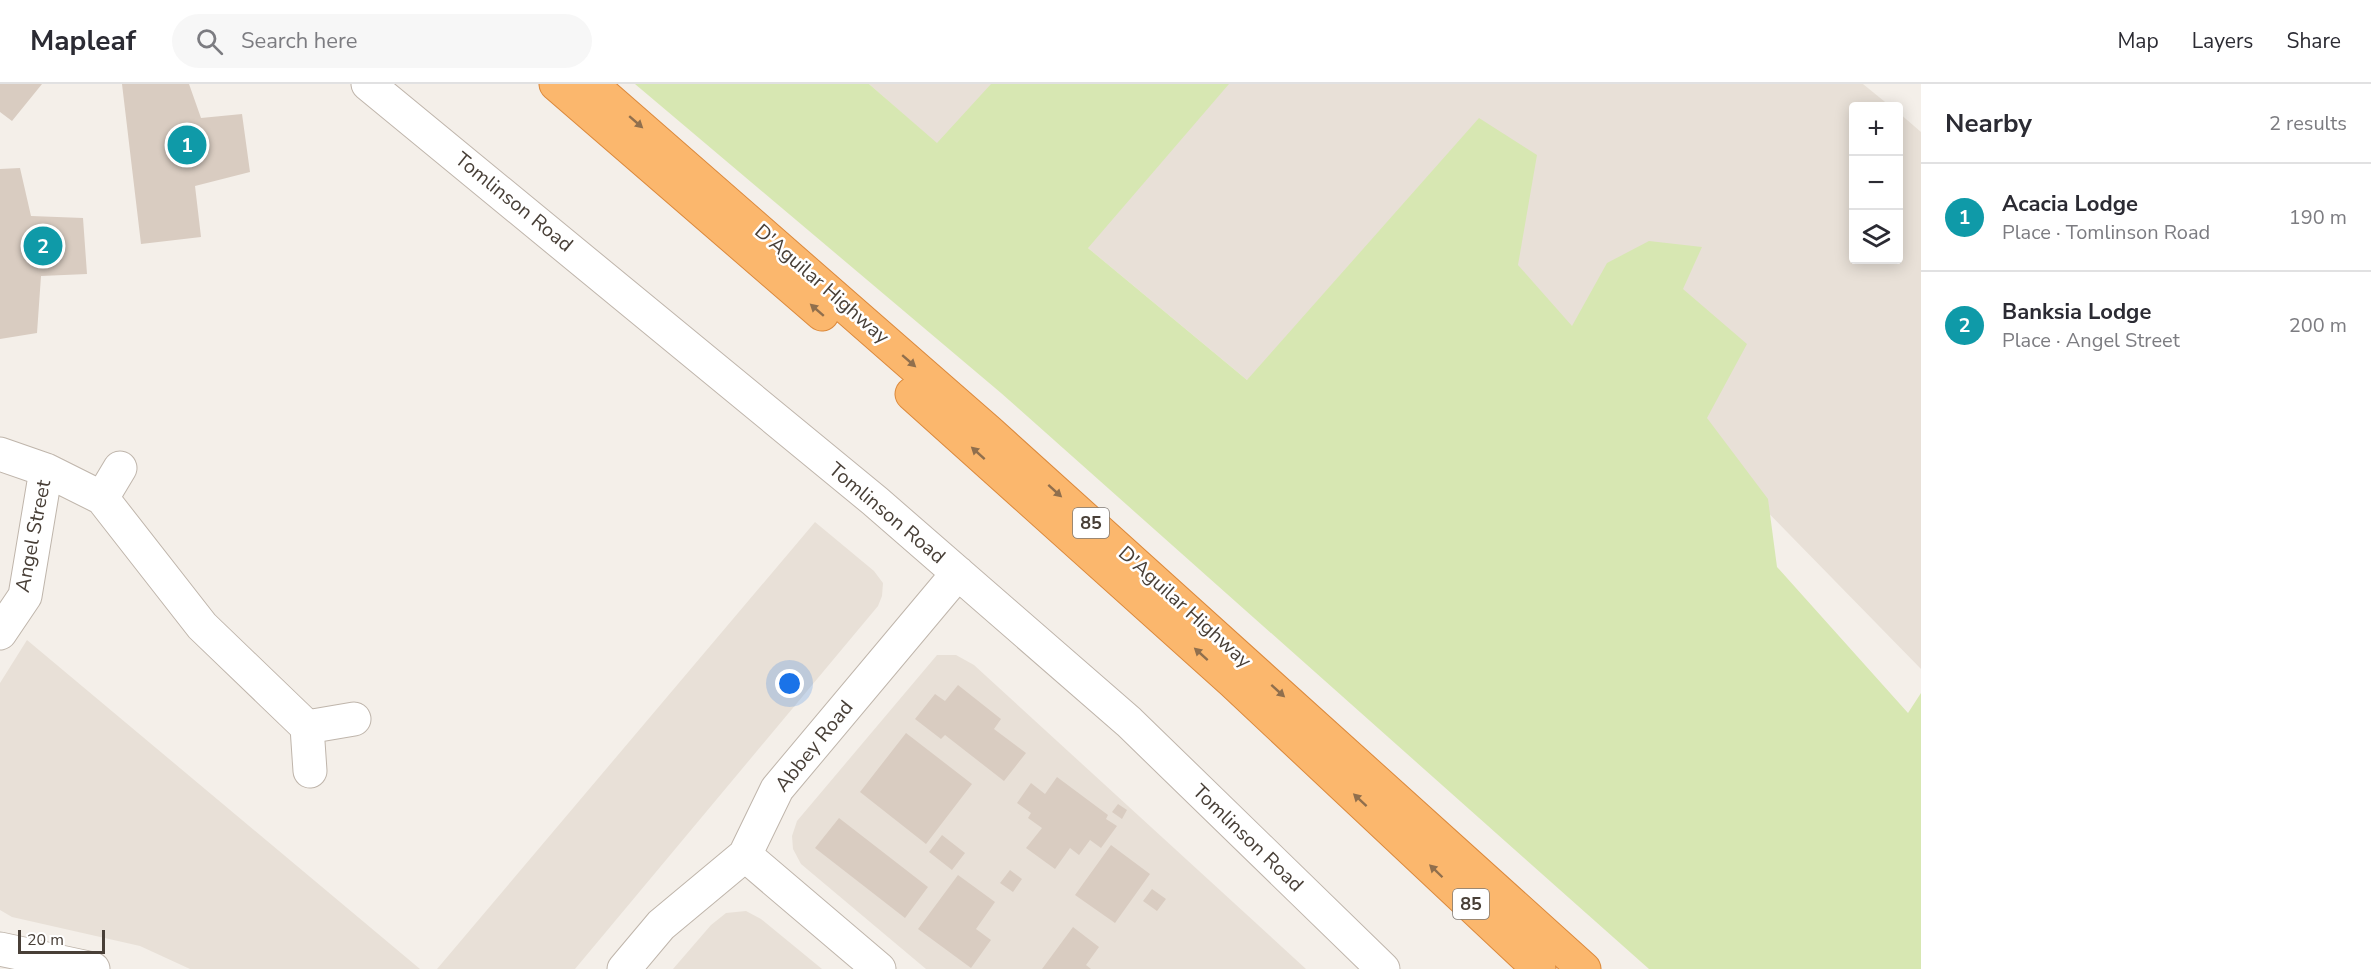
<!DOCTYPE html>
<meta charset="utf-8">
<style>
body{margin:0;font-family:"Nunito Sans",sans-serif;background:#f7f7f7;color:#2b2b33}
.controls{position:absolute;right:18px;top:18px;display:grid;overflow:hidden;border-radius:6px;box-shadow:0 3px 15px #0003}
.controls button{width:54px;height:54px;display:grid;place-items:center;padding:0;border:0;border-bottom:2px solid #e1e1e2;background:#fff;color:#2b2b33;font:30px sans-serif}
.scale{position:absolute;left:18px;bottom:15px;width:87px;box-sizing:border-box;padding-left:6px;border:3px solid #483f37;border-top:0;font-size:16px;line-height:21px;white-space:nowrap;color:#483f37;-webkit-text-stroke:4px #fff;paint-order:stroke}
.you{position:absolute;left:790px;top:600px;width:21px;height:21px;margin:-15px;border:4px solid #fff;border-radius:50%;background:#1a73e8;box-shadow:0 0 0 9px #1a73e833}
.badge{display:grid;place-items:center;width:39px;height:39px;border-radius:50%;background:#ea580c;color:#fff;font-size:20px;font-weight:700}
.pin{position:absolute;translate:-50% -50%;border:3px solid #fff;box-shadow:0 2px 6px #0006}
.list{margin:0;padding:0;list-style:none}
h2{display:flex;justify-content:space-between;align-items:center;height:78px;margin:0;padding:0 24px;font-size:26px}
h2 small{font-size:20px;font-weight:400;color:#7c7c81}
.list li{display:grid;grid-template-columns:39px 1fr auto;gap:18px;align-items:center;box-sizing:border-box;height:108px;padding:0 24px;border-top:2px solid #e1e1e2}
.list b{display:block;font-size:22px;white-space:nowrap}
.list p{margin:0;font-size:20px;white-space:nowrap;color:#7c7c81}
.list em{font-size:20px;font-style:normal;color:#7c7c81}
.icon{flex:none;width:33px;height:33px;fill:none;stroke:currentColor;stroke-width:2;stroke-linecap:round;stroke-linejoin:round}
.map{position:relative;flex:none;width:1921px;height:885px;overflow:hidden}
header{display:flex;align-items:center;gap:36px;box-sizing:border-box;height:84px;padding:0 30px;background:#fff;border-bottom:2px solid #e1e1e2}
header strong{font-size:28px}
nav{display:flex;gap:33px;margin-inline-start:auto;font-size:21px}
.search{width:420px;height:54px;background:#f7f7f7;display:flex;align-items:center;gap:15px;box-sizing:border-box;padding:0 21px;border-radius:33px;color:#7c7c81;font-size:22px}
main{display:flex}
aside{flex:1;background:#fff}
.map>svg:first-child{display:block}
.residential{fill:#e8e0d7}
.green{fill:#d7e7b2}
.building{fill:#d9ccc1}
.lines{fill:none;stroke-linecap:round;stroke-linejoin:round}
.minor-casing{stroke:#bfb5ab;stroke-width:35}
.highway-casing{stroke:#db893c;stroke-width:35}
.minor{stroke:#fff;stroke-width:33}
.highway{stroke:#fbb76d;stroke-width:33}
.oneway{fill:#906f4d}
.labels{text-anchor:middle;dominant-baseline:central;stroke-width:5;stroke-linejoin:round;paint-order:stroke}
.shield{fill:#fff;stroke:#7f7973;stroke-width:1.5}
.shield-label{font-size:18px;font-weight:bold;fill:#483f37}
.street-label{font-size:20px;fill:#483f37;stroke:#fff}
</style>
<header>
<strong>Mapleaf</strong>
<div class="search"><svg class="icon" aria-label="search" viewBox="0 0 24 24"><circle cx="10" cy="10" r="6"/><path d="M15 15l6 6"/></svg>Search here</div>
<nav><a>Map</a><a>Layers</a><a>Share</a></nav>
</header>
<main>
<div class="map">
<svg width="1921" height="885" viewBox="0 0 1921 885">
<rect width="100%" height="100%" fill="#f4efe9"/>
<path class="residential" d="M869,0H1863L1890,22H1854V176H1898L1899,29L1921,48V585L1611,268L1247,296L1088,164L937,60Z
M815,438L874,487L883,499L882,512L878,522L575,885H437Z
M27,556L420,885H190L140,862L12,833L0,826V599Z
M937,571H956L974,581L1306,885H926L801,780L793,765L792,752L797,737Z
M746,827L761,835L822,885H673L711,841L726,829Z"/>
<path class="green" d="M635,0H869L937,59L991,0H1229L1088,164L1247,296L1479,34L1537,71L1518,181L1572,242L1607,179L1649,157L1702,163L1683,205L1747,260L1707,334L1768,415L1777,483L1908,629L1921,609V885H1649L1001,309Z"/>
<path class="building" d="M0,0H42L12,37L0,28Z
M122,0H189L201,34L242,30L250,88L195,102L201,153L141,160Z
M20,84L31,132L83,134L87,190L41,192L37,249L0,255V85Z
M958,601L1001,635L994,645L1026,669L1004,697L945,651L941,655L915,635L935,610L945,617Z
M906,649L972,700L926,760L860,708Z
M1057,693L1108,731L1106,735L1117,742L1101,764L1090,756L1079,771L1070,764L1055,785L1026,764L1042,744L1028,734L1031,729L1017,719L1031,699L1045,710Z
M1118,720L1127,726L1122,735L1112,728Z
M839,734L928,803L905,834L815,764Z
M942,751L965,769L952,786L929,768Z
M1111,761L1150,790L1115,839L1075,811Z
M1010,786L1022,795L1013,808L1000,799Z
M958,791L995,818L976,845L991,856L971,884L918,845Z
M1152,805L1166,815L1157,827L1143,817Z
M1073,843L1099,863L1086,881L1091,885H1042Z"/>
<g class="lines">
<defs>
<path id="minor" d="M368,0L875,417L1129,638L1383,885
M0,370L46,386L102,414L120,384
M102,414L202,542L307,643L354,635
M0,549L25,512L46,386
M307,643L310,687
M745,771L879,885
M0,865L93,885
M624,885L661,841L745,771L777,705L958,489"/>
<path id="highway" d="M556,0L822,230
M591,0L989,348L1584,885
M912,310L1233,598L1539,885"/>
</defs>
<use href="#minor" class="minor-casing"/>
<use href="#highway" class="highway-casing"/>
<use href="#minor" class="minor"/>
<use href="#highway" class="highway"/>
</g>
<defs><path id="oneway-solid" d="M-6-.8H1V-3.2L6.5 0L1 3.2V.8H-6Z" transform="scale(1.5)"/></defs>
<g class="oneway">
<use href="#oneway-solid" transform="translate(636 38) rotate(41)"/>
<use href="#oneway-solid" transform="translate(817 226) rotate(-139)"/>
<use href="#oneway-solid" transform="translate(909 277) rotate(41)"/>
<use href="#oneway-solid" transform="translate(978 369) rotate(-138)"/>
<use href="#oneway-solid" transform="translate(1055 407) rotate(42)"/>
<use href="#oneway-solid" transform="translate(1201 570) rotate(-138)"/>
<use href="#oneway-solid" transform="translate(1278 607) rotate(42)"/>
<use href="#oneway-solid" transform="translate(1360 716) rotate(-137)"/>
<use href="#oneway-solid" transform="translate(1436 787) rotate(-136)"/>
</g>
<g class="labels">
<g class="shield">
<rect x="1073" y="424" width="36" height="30" rx="4.5"/>
<rect x="1453" y="805" width="36" height="30" rx="4.5"/>
</g>
<g class="shield-label">
<text x="1091" y="439">85</text>
<text x="1471" y="820">85</text>
</g>
<g class="street-label">
<text transform="translate(514 118) rotate(39)">Tomlinson Road</text>
<text transform="translate(822 200) rotate(41)">D'Aguilar Highway</text>
<text transform="translate(887 429) rotate(40)">Tomlinson Road</text>
<text transform="translate(33 452) rotate(-79)">Angel Street</text>
<text transform="translate(1185 523) rotate(42)">D'Aguilar Highway</text>
<text transform="translate(814 662) rotate(-51)">Abbey Road</text>
<text transform="translate(1248 754) rotate(44)">Tomlinson Road</text>
</g>
</g>
</svg>
<div class="controls">
<button>+</button>
<button>−</button>
<button><svg class="icon" aria-label="layers" viewBox="0 0 24 24"><path d="M12 4l9 5-9 5-9-5zM3 14l9 5 9-5"/></svg></button>
</div>
<div class="scale">20 m</div>
<div class="you"></div>
<div class="pin badge" style="left:187px;top:61px;background:#0f9aa8">1</div>
<div class="pin badge" style="left:43px;top:162px;background:#0f9aa8">2</div>
</div>
<aside>
<h2>Nearby<small>2 results</small></h2>
<ul class="list">
<li><span class="badge" style="background:#0f9aa8">1</span><div><b>Acacia Lodge</b><p>Place · Tomlinson Road</p></div><em>190 m</em></li>
<li><span class="badge" style="background:#0f9aa8">2</span><div><b>Banksia Lodge</b><p>Place · Angel Street</p></div><em>200 m</em></li>
</ul>
</aside>
</main>
